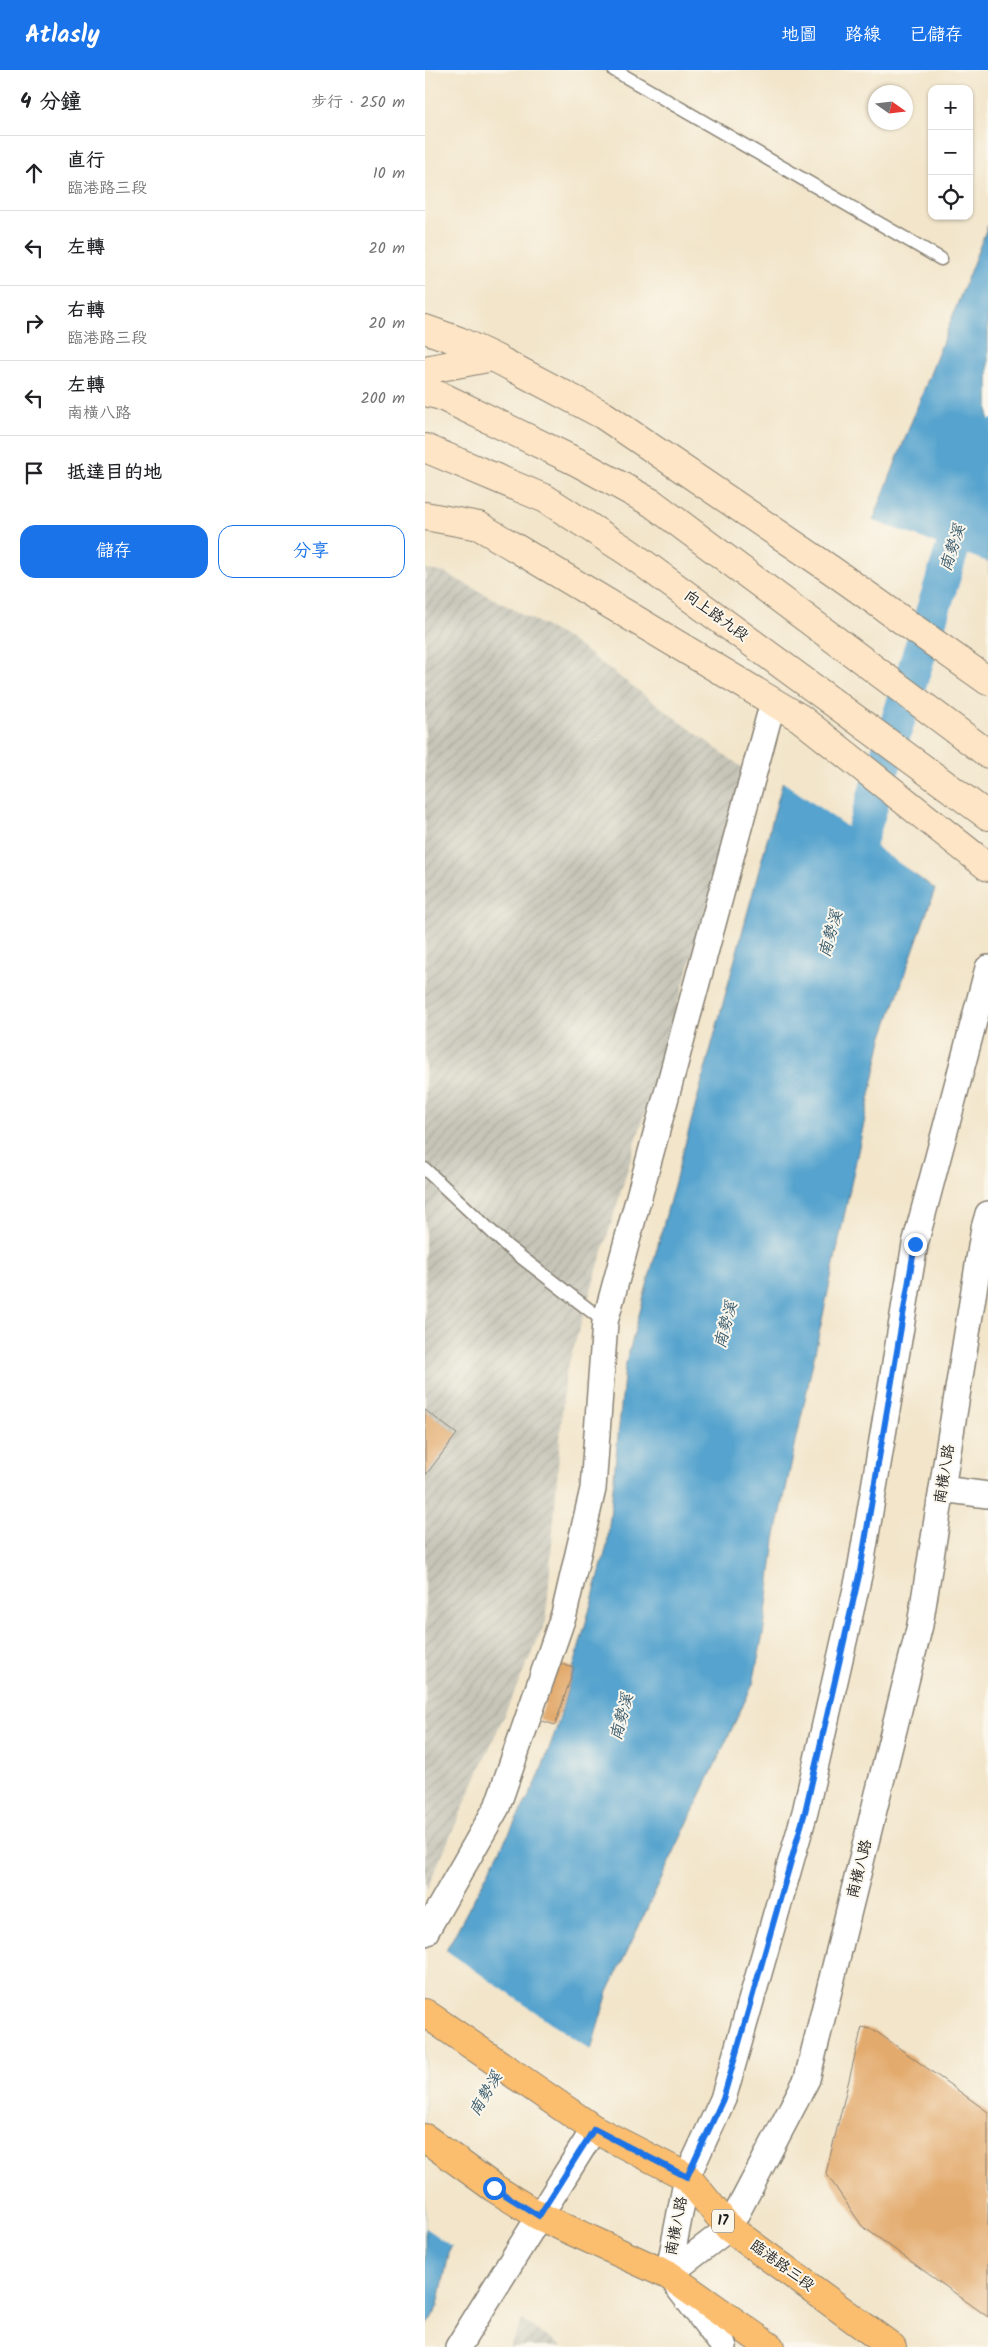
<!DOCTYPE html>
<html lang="zh-TW">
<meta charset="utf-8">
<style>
body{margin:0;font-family:Kalam,"LXGW WenKai TC",sans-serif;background:#f6f6f6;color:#202124}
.controls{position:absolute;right:15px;top:15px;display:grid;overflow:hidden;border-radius:10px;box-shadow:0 1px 4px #0004}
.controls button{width:45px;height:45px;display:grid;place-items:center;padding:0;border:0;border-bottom:1px solid #e0e0e0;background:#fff;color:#202124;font:25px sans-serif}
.compass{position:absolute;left:443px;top:15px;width:45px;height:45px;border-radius:50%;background:#fff;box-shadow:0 1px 4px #0004;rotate:104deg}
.stop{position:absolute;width:15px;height:15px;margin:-11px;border:4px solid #1a73e8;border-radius:50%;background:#fff}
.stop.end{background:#1a73e8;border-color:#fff;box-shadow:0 1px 5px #0008}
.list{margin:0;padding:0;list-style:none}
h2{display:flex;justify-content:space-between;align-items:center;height:65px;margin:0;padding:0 20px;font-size:21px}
h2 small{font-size:16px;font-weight:400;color:#757577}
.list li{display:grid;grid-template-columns:32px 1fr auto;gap:15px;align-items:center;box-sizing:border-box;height:75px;padding:0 20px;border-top:1px solid #e0e0e0}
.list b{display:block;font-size:19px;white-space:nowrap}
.list p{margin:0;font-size:16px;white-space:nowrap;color:#757577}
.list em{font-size:16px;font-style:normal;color:#757577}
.actions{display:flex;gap:10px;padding:15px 20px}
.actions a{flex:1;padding:11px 0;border:1px solid #1a73e8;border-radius:15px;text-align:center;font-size:18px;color:#1a73e8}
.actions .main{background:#1a73e8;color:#fff}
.icon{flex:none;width:28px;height:28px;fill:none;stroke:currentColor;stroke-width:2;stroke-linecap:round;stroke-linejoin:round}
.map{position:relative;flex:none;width:563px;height:2277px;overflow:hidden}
header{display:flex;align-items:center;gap:30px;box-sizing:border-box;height:70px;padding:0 25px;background:#1a73e8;color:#fff}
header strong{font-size:24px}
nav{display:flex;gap:28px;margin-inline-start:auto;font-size:18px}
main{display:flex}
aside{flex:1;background:#fff}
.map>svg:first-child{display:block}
.industrial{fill:url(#industrial-furrows)}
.water{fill:#55a3ce;stroke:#386075}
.pier{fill:#f2e5ca}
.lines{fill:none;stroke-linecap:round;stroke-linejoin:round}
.canal{stroke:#55a3ce;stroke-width:34}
.building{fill:#e3aa6d}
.service-casing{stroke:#878073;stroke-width:15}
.minor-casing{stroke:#878073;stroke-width:28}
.secondary-casing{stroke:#878073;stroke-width:30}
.primary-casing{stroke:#878073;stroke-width:30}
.service{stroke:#fff;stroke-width:12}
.minor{stroke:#fff;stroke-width:25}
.secondary{stroke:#fde5c5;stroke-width:28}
.primary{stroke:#fbbd6e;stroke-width:28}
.route{stroke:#1a73e8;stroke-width:6}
.labels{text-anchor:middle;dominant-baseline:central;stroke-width:4;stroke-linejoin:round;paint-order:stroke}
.shield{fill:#fbf7ec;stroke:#5f5e5a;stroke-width:1}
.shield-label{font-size:14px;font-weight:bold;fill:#1c1c1c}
.street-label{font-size:15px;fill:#1c1c1c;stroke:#fbf7ec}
.water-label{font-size:16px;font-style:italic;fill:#36596c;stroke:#fbf7ec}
</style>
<header>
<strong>Atlasly</strong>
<nav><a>地圖</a><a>路線</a><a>已儲存</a></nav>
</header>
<main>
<aside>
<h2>4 分鐘<small>步行 · 250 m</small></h2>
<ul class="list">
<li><svg class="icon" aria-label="ahead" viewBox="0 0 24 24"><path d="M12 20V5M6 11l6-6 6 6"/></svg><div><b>直行</b><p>臨港路三段</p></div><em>10 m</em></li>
<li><svg class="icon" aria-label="left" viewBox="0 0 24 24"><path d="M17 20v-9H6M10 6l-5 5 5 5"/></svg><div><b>左轉</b></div><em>20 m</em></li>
<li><svg class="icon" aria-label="right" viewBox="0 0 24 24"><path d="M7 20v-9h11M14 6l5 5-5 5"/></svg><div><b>右轉</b><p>臨港路三段</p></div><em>20 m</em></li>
<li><svg class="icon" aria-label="left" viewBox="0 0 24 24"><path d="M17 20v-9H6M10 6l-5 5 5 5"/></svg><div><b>左轉</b><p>南橫八路</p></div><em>200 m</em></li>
<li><svg class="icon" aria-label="arrive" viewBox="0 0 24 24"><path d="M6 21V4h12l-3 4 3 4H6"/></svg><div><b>抵達目的地</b></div></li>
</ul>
<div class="actions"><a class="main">儲存</a><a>分享</a></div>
</aside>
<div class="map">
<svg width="563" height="2277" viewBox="0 0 563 2277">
<defs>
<pattern id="industrial-furrows" width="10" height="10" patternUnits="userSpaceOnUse" patternTransform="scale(1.25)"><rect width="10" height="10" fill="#c6c5b8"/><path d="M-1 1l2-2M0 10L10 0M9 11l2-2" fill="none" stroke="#aaa99e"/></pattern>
</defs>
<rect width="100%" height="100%" fill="#fbf7ec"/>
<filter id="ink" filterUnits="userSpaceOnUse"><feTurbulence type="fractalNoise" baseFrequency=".02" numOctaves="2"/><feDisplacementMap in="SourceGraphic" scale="10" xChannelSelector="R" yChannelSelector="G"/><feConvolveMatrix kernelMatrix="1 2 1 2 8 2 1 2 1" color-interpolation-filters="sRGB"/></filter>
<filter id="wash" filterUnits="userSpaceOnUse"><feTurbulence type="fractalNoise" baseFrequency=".0096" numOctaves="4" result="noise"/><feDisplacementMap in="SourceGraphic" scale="20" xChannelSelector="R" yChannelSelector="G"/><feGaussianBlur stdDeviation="1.12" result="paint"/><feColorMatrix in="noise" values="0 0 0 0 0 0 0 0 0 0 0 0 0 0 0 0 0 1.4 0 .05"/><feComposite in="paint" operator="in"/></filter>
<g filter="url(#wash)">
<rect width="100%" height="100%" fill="#f2e5ca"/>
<path class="industrial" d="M0,499L20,503L144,569L323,702L140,1306L121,1551L0,1823Z
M97,2250L137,2277H84Z"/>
<path class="water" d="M563,155V504L444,461Z
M359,707L510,819L457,969L350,1470L339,1559L328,1614L183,1922L167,1976L25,2179L13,2236L0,2260V1920L112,1711L132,1657L182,1476L200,1297Z"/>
<path class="pier" d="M446,450L563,492V506L443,464L441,461Z
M360,705L499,808L498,810L355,710L357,706Z
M19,1879L167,1981L29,2178L0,2158V1916Z"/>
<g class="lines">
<path class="canal" d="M423,809L563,366"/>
</g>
<g id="blocks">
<path class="building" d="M0,1340L32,1364L0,1406Z
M133,1593L149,1598L130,1655L114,1650Z
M437,1957L449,1960L563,2042V2247L437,2156L401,2103Z"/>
</g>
</g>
<g filter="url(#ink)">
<use href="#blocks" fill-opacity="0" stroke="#878073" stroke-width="1"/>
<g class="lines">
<defs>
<path id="service" d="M189,0L516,189
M0,1099L83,1177L180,1252"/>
<path id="minor" d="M517,1419L563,1425
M0,1863L72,1737L139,1544L168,1419L180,1252L348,632
M243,2205L262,2107L298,2029L380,1742L435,1501L490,1174L563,898
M243,2205L304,2158L382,2009L495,1555L559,1158L563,1144
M252,2216L299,2277
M33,2277L169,2059"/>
<path id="secondary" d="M0,259L34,271L68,287L178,345L405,499L563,611
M0,300L68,287
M0,322L16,326L154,393L227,433L563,684
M0,378L121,429L203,482L563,746
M0,446L54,456L375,648L563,797"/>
<path id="primary" d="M0,1943L169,2059L262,2107L304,2158L467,2277
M0,2068L69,2118L114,2146L243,2205L345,2277"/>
</defs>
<use href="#service" class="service-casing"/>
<use href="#minor" class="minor-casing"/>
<use href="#secondary" class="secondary-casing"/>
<use href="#primary" class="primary-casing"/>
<use href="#service" class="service"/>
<use href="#minor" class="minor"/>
<use href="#secondary" class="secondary"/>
<use href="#primary" class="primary"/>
</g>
</g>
<g class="lines" filter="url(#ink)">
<path class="route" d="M69,2118L114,2146L169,2059L262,2107L298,2029L380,1742L435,1501L490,1174"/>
</g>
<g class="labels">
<rect class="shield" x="287" y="2139.5" width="22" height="23" rx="4"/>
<g class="shield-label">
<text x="298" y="2151">17</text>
</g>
<g class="street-label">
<text transform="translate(291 546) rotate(36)">向上路九段</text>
<text transform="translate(520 1404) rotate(-81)">南橫八路</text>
<text transform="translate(435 1799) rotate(-76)">南橫八路</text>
<text transform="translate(252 2156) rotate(-79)">南橫八路</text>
<text transform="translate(357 2196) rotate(36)">臨港路三段</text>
</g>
<g class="water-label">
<text transform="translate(528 478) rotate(-72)">南勢溪</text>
<text transform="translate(406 864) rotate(-74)">南勢溪</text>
<text transform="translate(301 1255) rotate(-75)">南勢溪</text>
<text transform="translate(197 1647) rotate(-75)">南勢溪</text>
<text transform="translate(61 2024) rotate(-59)">南勢溪</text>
</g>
</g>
</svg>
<div class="controls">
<button>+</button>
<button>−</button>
<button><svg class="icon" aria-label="locate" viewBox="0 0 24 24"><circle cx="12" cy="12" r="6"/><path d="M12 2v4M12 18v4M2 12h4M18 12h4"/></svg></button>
</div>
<svg class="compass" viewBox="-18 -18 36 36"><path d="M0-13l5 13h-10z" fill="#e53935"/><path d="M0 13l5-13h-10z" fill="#757577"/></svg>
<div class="stop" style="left:69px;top:2118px"></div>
<div class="stop end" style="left:490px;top:1174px"></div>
</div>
</main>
